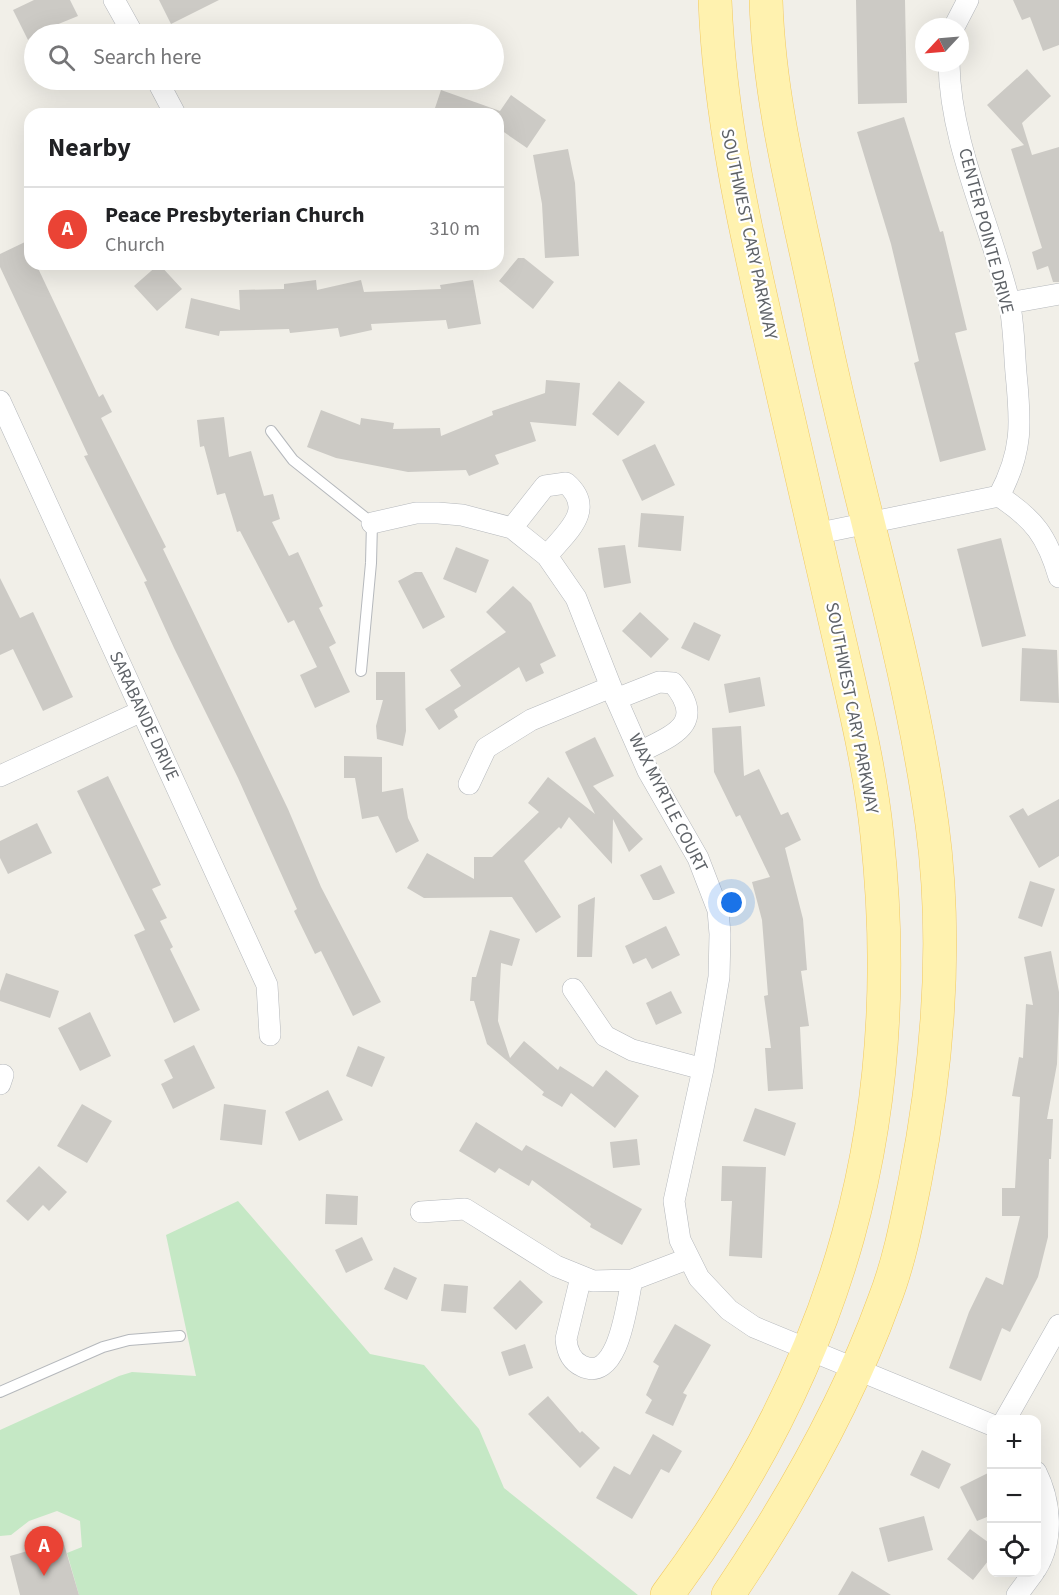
<!DOCTYPE html>
<meta charset="utf-8">
<style>
body{margin:0;font-family:"Source Sans 3",sans-serif;background:#f2f2f2;color:#202124}
.controls{position:absolute;right:18px;bottom:18px;display:grid;overflow:hidden;border-radius:12px;box-shadow:0 6px 24px #0002}
.controls button{width:54px;height:54px;display:grid;place-items:center;padding:0;border:0;border-bottom:2px solid #e0e0e0;background:#fff;color:#202124;font:30px sans-serif}
.compass{position:absolute;left:915px;top:18px;width:54px;height:54px;border-radius:50%;background:#fff;box-shadow:0 6px 24px #0002;rotate:244deg}
.you{position:absolute;left:732px;top:903px;width:21px;height:21px;margin:-15px;border:4px solid #fff;border-radius:50%;background:#1a73e8;box-shadow:0 0 0 9px #1a73e833}
.badge{display:grid;place-items:center;width:39px;height:39px;border-radius:50%;background:#ea4335;color:#fff;font-size:20px;font-weight:700}
.pin{position:absolute;translate:-50% -50px;filter:drop-shadow(0 2px 3px #0008)}
.pin::after{content:'';position:absolute;top:32px;width:21px;height:18px;background:inherit;clip-path:polygon(0 0,100% 0,50% 100%)}
.list{margin:0;padding:0;list-style:none}
h2{display:flex;justify-content:space-between;align-items:center;height:78px;margin:0;padding:0 24px;font-size:26px}
h2 small{font-size:20px;font-weight:400;color:#757577}
.list li{display:grid;grid-template-columns:39px 1fr auto;gap:18px;align-items:center;box-sizing:border-box;height:84px;padding:0 24px;border-top:2px solid #e0e0e0}
.list b{display:block;font-size:22px;white-space:nowrap}
.list p{margin:0;font-size:20px;white-space:nowrap;color:#757577}
.list em{font-size:20px;font-style:normal;color:#757577}
.icon{flex:none;width:33px;height:33px;fill:none;stroke:currentColor;stroke-width:2;stroke-linecap:round;stroke-linejoin:round}
.map{position:relative;flex:none;width:1059px;height:1595px;overflow:hidden}
.search{position:absolute;background:#fff;box-shadow:0 6px 24px #0002;left:24px;top:24px;width:480px;height:66px;display:flex;align-items:center;gap:15px;box-sizing:border-box;padding:0 21px;border-radius:33px;color:#757577;font-size:22px}
.panel{position:absolute;background:#fff;box-shadow:0 6px 24px #0002;left:24px;top:108px;width:480px;height:162px;border-radius:18px}
.map>svg:first-child{display:block}
.green{fill:#c5e8c5}
.building{fill:#cccac5}
.lines{fill:none;stroke-linecap:round;stroke-linejoin:round}
.lane-casing{stroke:#b5b8bc;stroke-width:12}
.street-casing{stroke:#b5b8bc;stroke-width:22}
.primary-casing{stroke:#f2c960;stroke-width:34}
.lane{stroke:#fff;stroke-width:10}
.street{stroke:#fff;stroke-width:21}
.primary{stroke:#fff2af;stroke-width:33}
.labels{text-anchor:middle;dominant-baseline:central;stroke-width:4.5;stroke-linejoin:round;paint-order:stroke}
.street-label{font-size:18px;fill:#5f6368;stroke:#fff}
</style>
<div class="map">
<svg width="1059" height="1595" viewBox="0 0 1059 1595">
<rect width="100%" height="100%" fill="#f1efe8"/>
<path class="green" d="M238,1201L370,1354L424,1365L479,1429L504,1488L638,1595H79L67,1553L82,1547L80,1521L57,1511L29,1521L11,1535L0,1536V1430L119,1376L132,1372L196,1376L166,1235Z"/>
<path class="building" d="M34,0H70L78,16L34,34L28,40L13,10Z
M159,0H219L171,24Z
M856,0H905L907,103L858,104Z
M1013,0H1059V45L1043,51L1030,17L1022,20Z
M1027,69L1051,96L1022,123L1032,155L1059,147V282H1053L1048,266L1037,270L1032,252L1042,248L1011,149L1024,145L987,105Z
M441,90L500,111L511,95L546,120L527,148L498,128V114H433Z
M904,117L940,232L943,231L967,330L955,333L986,450L940,462L914,363L919,361L891,244L857,132Z
M568,149L575,183L579,256L545,258L542,204L533,155Z
M25,242L30,252V264H36L99,397L103,394L112,412L101,418L166,547L163,549L288,809L321,887L381,1002L353,1016L321,951L315,954L294,911L297,909L238,778L174,648L144,582L147,581L84,456L88,455L0,267V254Z
M518,258H524L554,282L533,309L499,281Z
M159,264L182,289L157,311L134,286Z
M316,280L317,290L361,280L364,292L441,289L440,285L473,280L481,324L448,329L446,320L371,324L372,330L340,337L338,328L290,333L289,329L220,331L219,336L185,328L191,298L240,310L239,290L284,289V284Z
M546,380L580,383L576,426L530,422L536,441L495,455L499,464L469,476L466,470L408,472L336,458L307,447L321,410L360,425L361,418L394,423L393,429L440,428L441,436L493,415L492,411L545,393Z
M619,381L645,402L618,436L592,414Z
M224,417L229,457L251,451L264,496L273,494L280,519L272,522L289,556L298,552L323,606L319,608L336,643L329,647L350,692L315,708L300,675L317,667L294,620L288,623L240,531L237,532L225,493L217,495L204,446L200,447L197,420Z
M655,444L675,485L642,501L622,460Z
M641,513L684,516L681,551L638,547Z
M1001,538L1026,636L982,647L957,549Z
M625,545L631,583L604,588L598,548Z
M456,547L489,560L476,593L443,579Z
M415,572H422L445,617L423,629L398,581Z
M0,578L20,618L33,612L73,697L43,711L13,649L0,655Z
M513,586L531,603L556,656L540,664L544,673L526,682L519,667L454,710L458,717L439,730L425,709L461,686L450,670L506,632L486,612Z
M640,612L669,639L651,658L622,631Z
M694,622L721,635L709,661L681,648Z
M1022,648L1057,650L1059,703L1020,701Z
M376,672H405L406,731L403,746L377,739L376,726L383,700H376Z
M760,677L765,706L729,713L724,684Z
M741,726L744,776L759,769L781,815L788,812L801,840L785,848L803,919L807,970L801,971L809,1026L800,1027L803,1089L768,1091L765,1048H771L764,996L768,995L762,920L752,882L770,877L740,815L736,817L714,772L712,728Z
M595,737L614,776L593,786L643,839L629,852L613,819L612,864L569,817L561,829L559,827L524,861L561,917L536,933L512,897L424,898L407,888L427,853L474,879V857H492L539,812L528,803L548,777L595,814L565,752Z
M344,756L382,757V792L403,788L408,818L419,841L396,853L378,816L362,819L355,778H344Z
M108,776L161,885L152,889L167,918L160,921L173,947L170,949L200,1010L174,1023L134,935L145,930L77,791Z
M1059,799V856L1039,868L1009,816L1023,808L1028,816Z
M37,823L52,853L8,874L0,858V841Z
M661,865L675,893L659,900H653L640,875Z
M1030,881L1055,889L1042,927L1018,918Z
M595,897L592,957H577L578,905Z
M666,926L680,955L652,969L646,958L633,964L625,946Z
M490,930L520,939L512,966L501,963L498,1021L510,1058L524,1041L558,1070L560,1066L593,1087L606,1070L639,1096L615,1128L571,1093L562,1107L542,1095L544,1092L487,1044L474,1001H470L472,977H476Z
M1051,951L1059,992V1011L1057,1064L1047,1119H1053L1051,1159H1049L1048,1237L1038,1277L1010,1332L1002,1328L981,1381L949,1368L969,1312L986,1277L1003,1285L1020,1216H1002V1188H1015L1020,1097L1012,1096L1019,1057L1023,1058L1026,1004L1033,1005L1024,957Z
M6,973L59,991L50,1018L0,1001V991Z
M671,991L682,1013L656,1025L646,1003Z
M90,1012L111,1056L80,1071L58,1028Z
M194,1045L215,1088L173,1109L161,1084L173,1078L164,1060Z
M358,1046L385,1057L372,1087L346,1076Z
M328,1090L343,1120L299,1141L285,1112Z
M82,1104L112,1121L87,1163L57,1146Z
M224,1104L266,1110L262,1145L220,1140Z
M755,1108L796,1123L785,1156L743,1141Z
M476,1122L522,1151L526,1145L642,1209L622,1245L590,1227L591,1224L532,1180L529,1186L499,1168L495,1173L459,1151Z
M637,1139L640,1165L613,1168L610,1142Z
M39,1166L67,1192L49,1211L43,1205L28,1221L6,1201Z
M722,1166L766,1167L762,1258L729,1256L732,1201H721Z
M326,1194L358,1196L357,1225L325,1224Z
M362,1237L373,1260L346,1273L335,1250Z
M394,1267L417,1278L407,1300L384,1289Z
M520,1280L543,1302L516,1330L493,1308Z
M444,1284L468,1286L466,1313L441,1311Z
M675,1324L711,1345L683,1393L687,1395L673,1426L645,1413L652,1400L646,1395L659,1366L653,1362Z
M525,1344L533,1368L509,1376L501,1352Z
M548,1396L580,1433L582,1431L600,1448L580,1468L528,1414Z
M653,1434L682,1451L669,1473L661,1469L632,1519L596,1498L614,1466L630,1475Z
M922,1450L951,1464L939,1489L910,1475Z
M992,1471V1515L977,1521L960,1487Z
M924,1516L933,1550L888,1562L879,1528Z
M970,1529L992,1545V1556L973,1580L947,1559Z
M63,1541L79,1595H20L10,1556Z
M852,1571L891,1595H838Z"/>
<g class="lines">
<defs>
<path id="lane" d="M271,431L293,460L372,523L371,563L361,671
M0,1392L103,1347L129,1340L180,1336"/>
<path id="street" d="M114,0L133,34
M954,27L968,0
M157,80L175,114
M1009,303L1059,294
M0,401L267,985L270,1035
M999,496C1034,519 1047,536 1059,577
M372,523L416,513H438L462,515L512,528L547,556L576,598L611,687L648,771L698,858L718,910L720,934L719,977L703,1069L674,1201L680,1240L699,1278L729,1310L754,1327L992,1425
M512,528L545,486L566,483C597,510 566,532 547,556
M815,534L999,496C1023,451 1021,423 1016,373C1014,350 1014,324 1009,301C990,223 950,143 949,63
M616,699L659,682L673,683C707,724 673,735 640,752
M0,776L142,711
M469,784L486,748L531,720L611,687
M573,989L605,1036L632,1050L703,1069
M0,1084L3,1075
M421,1212L465,1209L556,1266L593,1281L632,1280L687,1259
M581,1277L566,1339C567,1351 571,1361 582,1366C619,1384 627,1302 632,1280
M1005,1420L1059,1325
M1036,1472C1051,1502 1054,1540 1036,1569
M1017,1595L1034,1572"/>
<path id="primary" d="M667,1595C839,1364 908,1121 877,835C870,768 854,703 839,638C820,554 800,470 781,386C752,258 720,131 715,0
M728,1595C790,1503 846,1406 884,1301C899,1263 907,1221 915,1181C938,1064 948,942 932,824C908,651 853,483 819,312C798,210 769,105 766,0"/>
</defs>
<use href="#lane" class="lane-casing"/>
<use href="#street" class="street-casing"/>
<use href="#primary" class="primary-casing"/>
<use href="#lane" class="lane"/>
<use href="#street" class="street"/>
<use href="#primary" class="primary"/>
</g>
<g class="labels">
<g class="street-label">
<text transform="translate(986 231) rotate(75)">CENTER POINTE DRIVE</text>
<text transform="translate(749 234) rotate(78)">SOUTHWEST CARY PARKWAY</text>
<text transform="translate(852 708) rotate(79)">SOUTHWEST CARY PARKWAY</text>
<text transform="translate(144 716) rotate(65)">SARABANDE DRIVE</text>
<text transform="translate(668 803) rotate(63)">WAX MYRTLE COURT</text>
</g>
</g>
</svg>
<div class="controls">
<button>+</button>
<button>−</button>
<button><svg class="icon" aria-label="locate" viewBox="0 0 24 24"><circle cx="12" cy="12" r="6"/><path d="M12 2v4M12 18v4M2 12h4M18 12h4"/></svg></button>
</div>
<svg class="compass" viewBox="-18 -18 36 36"><path d="M0-13l5 13h-10z" fill="#e53935"/><path d="M0 13l5-13h-10z" fill="#757577"/></svg>
<div class="you"></div>
<div class="pin badge" style="left:44px;top:1576px">A</div>
<div class="search"><svg class="icon" aria-label="search" viewBox="0 0 24 24"><circle cx="10" cy="10" r="6"/><path d="M15 15l6 6"/></svg>Search here</div>
<section class="panel">
<h2>Nearby<small></small></h2>
<ul class="list">
<li><span class="badge">A</span><div><b>Peace Presbyterian Church</b><p>Church</p></div><em>310 m</em></li>
</ul>
</section>
</div>
